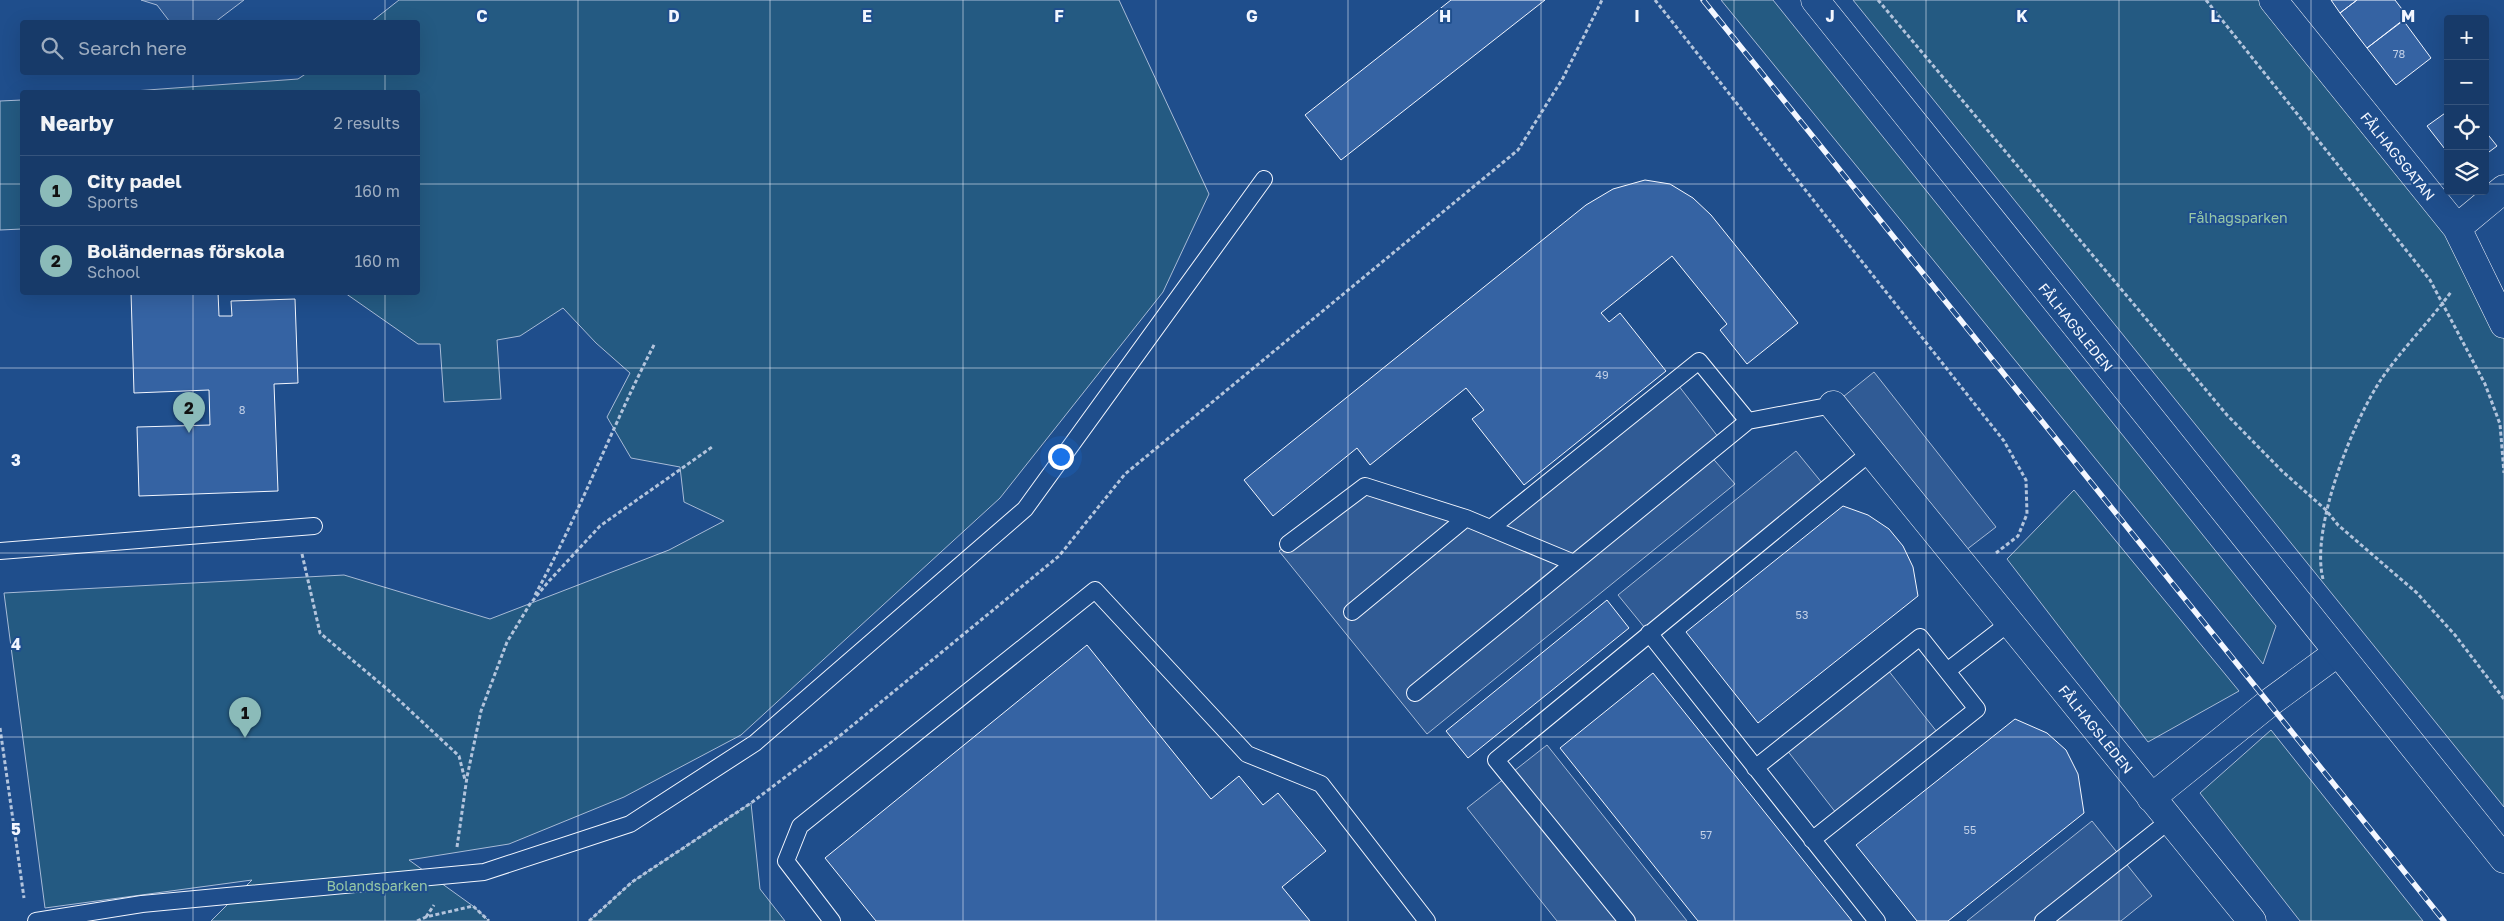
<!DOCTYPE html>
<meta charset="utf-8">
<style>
body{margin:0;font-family:"Golos Text",sans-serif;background:#20416f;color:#f1f3f6}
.controls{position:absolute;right:15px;top:15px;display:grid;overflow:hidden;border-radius:5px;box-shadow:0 5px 20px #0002}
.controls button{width:45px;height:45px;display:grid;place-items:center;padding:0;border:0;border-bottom:1px solid #36547d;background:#173a69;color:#f1f3f6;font:25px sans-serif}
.you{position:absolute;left:1060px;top:456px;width:18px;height:18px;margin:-12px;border:4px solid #fff;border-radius:50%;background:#1a73e8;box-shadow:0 0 0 8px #1a73e833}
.badge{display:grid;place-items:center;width:32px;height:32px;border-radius:50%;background:#8bbbb9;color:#111;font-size:16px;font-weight:700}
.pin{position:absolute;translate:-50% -41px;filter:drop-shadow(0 1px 2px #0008)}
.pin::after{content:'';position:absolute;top:26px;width:18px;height:15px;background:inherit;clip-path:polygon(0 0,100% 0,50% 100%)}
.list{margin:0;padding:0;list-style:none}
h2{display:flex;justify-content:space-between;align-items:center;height:65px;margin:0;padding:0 20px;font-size:21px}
h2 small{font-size:16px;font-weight:400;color:#9eadc0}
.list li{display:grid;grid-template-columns:32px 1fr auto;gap:15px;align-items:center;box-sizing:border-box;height:70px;padding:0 20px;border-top:1px solid #36547d}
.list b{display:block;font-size:19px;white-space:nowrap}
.list p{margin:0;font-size:16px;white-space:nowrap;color:#9eadc0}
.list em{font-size:16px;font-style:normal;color:#9eadc0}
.icon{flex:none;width:28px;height:28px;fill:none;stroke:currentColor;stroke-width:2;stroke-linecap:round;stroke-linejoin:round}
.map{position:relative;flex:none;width:2504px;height:921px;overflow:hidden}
.search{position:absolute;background:#173a69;box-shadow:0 5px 20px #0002;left:20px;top:20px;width:400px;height:55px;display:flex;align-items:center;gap:12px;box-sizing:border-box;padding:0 18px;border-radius:5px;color:#9eadc0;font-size:19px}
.panel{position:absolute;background:#173a69;box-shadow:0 5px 20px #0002;left:20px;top:90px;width:400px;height:205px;border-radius:5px}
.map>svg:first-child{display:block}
.green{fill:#245a82;stroke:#a8bbd7}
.parking{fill:#305b95;stroke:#a8bbd7}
.building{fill:#3563a3;stroke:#f2f6ff}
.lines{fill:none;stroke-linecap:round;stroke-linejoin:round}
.service-casing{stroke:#f2f6ff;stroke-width:18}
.minor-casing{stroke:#f2f6ff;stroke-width:29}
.secondary-casing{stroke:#f2f6ff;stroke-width:29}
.path{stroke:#b3c4dc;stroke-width:3;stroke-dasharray:4 2.5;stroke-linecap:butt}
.service{stroke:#1f4e8c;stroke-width:16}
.minor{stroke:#1f4e8c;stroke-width:28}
.secondary{stroke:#1f4e8c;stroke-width:28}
.rail-casing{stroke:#f2f6ff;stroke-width:5.5}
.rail{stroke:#1f4e8c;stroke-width:4;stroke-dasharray:11;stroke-linecap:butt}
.grid{fill:none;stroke:#f2f6ff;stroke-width:1;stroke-opacity:0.55}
.labels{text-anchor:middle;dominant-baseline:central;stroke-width:4;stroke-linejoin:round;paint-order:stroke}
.number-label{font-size:11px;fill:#c3d1e8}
.street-label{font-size:14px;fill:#f2f6ff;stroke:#1f4e8c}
.park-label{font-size:14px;fill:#97c8a6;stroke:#1f4e8c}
.grid-label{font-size:16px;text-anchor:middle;font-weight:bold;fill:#f2f6ff;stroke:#1f4e8c;stroke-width:4;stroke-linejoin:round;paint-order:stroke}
</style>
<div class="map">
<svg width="2504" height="921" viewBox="0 0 2504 921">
<rect width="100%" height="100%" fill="#1f4e8c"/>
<path class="green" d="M399,0H1119L1209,194L1163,292L1000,498L741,735L624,797L509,844L409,860L473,906L489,921H211L252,880L45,908L4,593L344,575L490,619L669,550L724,521L684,502L680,467L631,458L607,417L630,373L596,343L563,308L520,336L497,340L501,399L444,402L440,344H418L345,293L418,292V92H120L298,79L307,73L418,72V22H371Z
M1721,0H1773L2276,626L2263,664Z
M1853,0H2273L2457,228L2504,324V807Z
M22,100V229L0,230V101Z
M2074,490L2239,691L2148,742L2007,559Z
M2271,730L2423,921H2300L2200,793Z
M751,803L760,889L785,921H589L632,882Z"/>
<path class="parking" d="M141,0H244L215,22H170L157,5Z
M1874,372L1996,527L1957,557L1833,405Z
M1675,381L1722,442L1709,454L1735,484L1427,734L1279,551L1365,486L1491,528Z
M1796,451L1827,489L1649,633L1618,595Z
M1884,665L1941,737L1840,818L1783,745Z
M1547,745L1687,921H1557L1467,808Z
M2092,821L2152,896L2121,921H1967Z"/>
<path class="building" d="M1451,0H1545L1341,160L1305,115Z
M2331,0H2357L2340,13Z
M2357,0H2395L2408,17L2367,48L2340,13Z
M2403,20L2431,58L2396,85L2367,48Z
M2448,111V153L2427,126Z
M2485,131L2497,146L2485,155Z
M1645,180L1670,184L1693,198L1711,215L1798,323L1747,364L1720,330L1727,324L1672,256L1601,313L1609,322L1620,313L1666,371L1524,485L1472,419L1484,410L1466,388L1370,465L1357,448L1273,516L1244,480L1586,205L1613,189Z
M131,292H218L219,316H232L231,301L295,299L298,383L274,384L278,491L139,496L137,427L210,425L209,390L134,393Z
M1843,506L1868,515L1889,529L1903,546L1913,567L1918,596L1758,723L1686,632Z
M1607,600L1629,628L1468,758L1446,731Z
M1087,645L1211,799L1239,776L1263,805L1278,793L1326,851L1282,887L1310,921H876L825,858Z
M1653,673L1852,921H1698L1560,748Z
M2015,719L2047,733L2066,750L2078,774L2084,813L1948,921H1917L1856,845Z"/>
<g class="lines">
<defs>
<path id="service" d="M1491,528L1699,361L1748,421
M1288,544L1365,486L1466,518
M0,551L314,526
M1352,612L1466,518L1574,563
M1649,633L1877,921
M1947,671L2009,623
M1415,693L1748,421L1833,405
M1755,768L1920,637L1977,709L1812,840
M36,921L142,904L484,872L630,824L755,743L1025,509L1264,179
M832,921L786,861L800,826L1095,590L1247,754L1321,784L1427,921
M1627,921L1496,760L1871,452
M2043,921L2170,820"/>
<path id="minor" d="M2273,0L2457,228L2504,324
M2457,228L2504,189
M1833,405L2252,921
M2151,798L2269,703L2337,653"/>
<path id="secondary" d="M1815,0L2504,859"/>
</defs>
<use href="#service" class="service-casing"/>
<use href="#minor" class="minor-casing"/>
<use href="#secondary" class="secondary-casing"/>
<path class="path" d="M1655,0L2004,441L2026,480L2027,514L2018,536L1996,553
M1878,0L2227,415L2282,471L2326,510L2338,525L2417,593L2455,635L2504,699
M2206,0L2430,280L2485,384L2500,424L2504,473
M302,554L320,633L387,689L459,756L465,780
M2323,579C2310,528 2353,421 2382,378C2403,348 2429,322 2451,292
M535,595C580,513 612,426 655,343
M0,728L24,898
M457,847L467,777L481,711L507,642L530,604L549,581L600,526L712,447
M426,917L434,905
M417,921L426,917L473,906L489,921
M589,921L632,882L751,803L842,734L1059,556L1125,474L1518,150L1563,78L1602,0"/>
<use href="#service" class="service"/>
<use href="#minor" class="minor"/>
<use href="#secondary" class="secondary"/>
<defs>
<path id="rail" d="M1703,0L2444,921"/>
</defs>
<use href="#rail" class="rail-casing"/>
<use href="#rail" class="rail"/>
</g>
<path class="grid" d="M193,0V22M385,0V22M578,0V921M770,0V921M963,0V921M1156,0V921M1348,0V921M1541,0V921M1734,0V921M1926,0V921M2119,0V921M2311,0V921M193,72V92M385,72V92M0,184H22M418,184H2448M2485,184H2504M193,292V921M385,292V921M0,368H2504M0,553H2504M0,737H2504"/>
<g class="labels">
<g class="number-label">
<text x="2399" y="53">78</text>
<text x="1602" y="374">49</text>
<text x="242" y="409">8</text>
<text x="1802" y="614">53</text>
<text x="1970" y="829">55</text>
<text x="1706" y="834">57</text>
</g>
<g class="street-label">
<text transform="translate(2398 156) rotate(51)">FÅLHAGSGATAN</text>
<text transform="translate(2076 327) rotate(51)">FÅLHAGSLEDEN</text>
<text transform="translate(2096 729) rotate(51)">FÅLHAGSLEDEN</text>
</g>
<g class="park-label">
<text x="2238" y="217">Fålhagsparken</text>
<text x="377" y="885">Bolandsparken</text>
</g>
</g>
<g class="grid-label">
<text x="482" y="22">C</text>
<text x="674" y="22">D</text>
<text x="867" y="22">E</text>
<text x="1059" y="22">F</text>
<text x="1252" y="22">G</text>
<text x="1445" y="22">H</text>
<text x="1637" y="22">I</text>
<text x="1830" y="22">J</text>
<text x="2022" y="22">K</text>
<text x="2215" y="22">L</text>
<text x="2408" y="22">M</text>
<text x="16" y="466">3</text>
<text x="16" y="650">4</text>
<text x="16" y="835">5</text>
</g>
</svg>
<div class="controls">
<button>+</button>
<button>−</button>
<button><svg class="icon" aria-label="locate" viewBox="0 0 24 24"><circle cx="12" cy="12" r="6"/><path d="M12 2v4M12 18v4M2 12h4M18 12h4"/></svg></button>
<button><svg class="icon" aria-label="layers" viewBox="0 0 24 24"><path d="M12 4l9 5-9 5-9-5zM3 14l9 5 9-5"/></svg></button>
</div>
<div class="you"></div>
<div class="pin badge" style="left:245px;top:738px">1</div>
<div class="pin badge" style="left:189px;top:433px">2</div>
<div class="search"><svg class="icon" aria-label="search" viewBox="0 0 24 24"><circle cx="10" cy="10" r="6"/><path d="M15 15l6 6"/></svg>Search here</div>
<section class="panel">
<h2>Nearby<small>2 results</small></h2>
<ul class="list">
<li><span class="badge">1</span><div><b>City padel</b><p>Sports</p></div><em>160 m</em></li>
<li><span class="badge">2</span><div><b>Boländernas förskola</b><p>School</p></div><em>160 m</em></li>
</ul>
</section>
</div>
